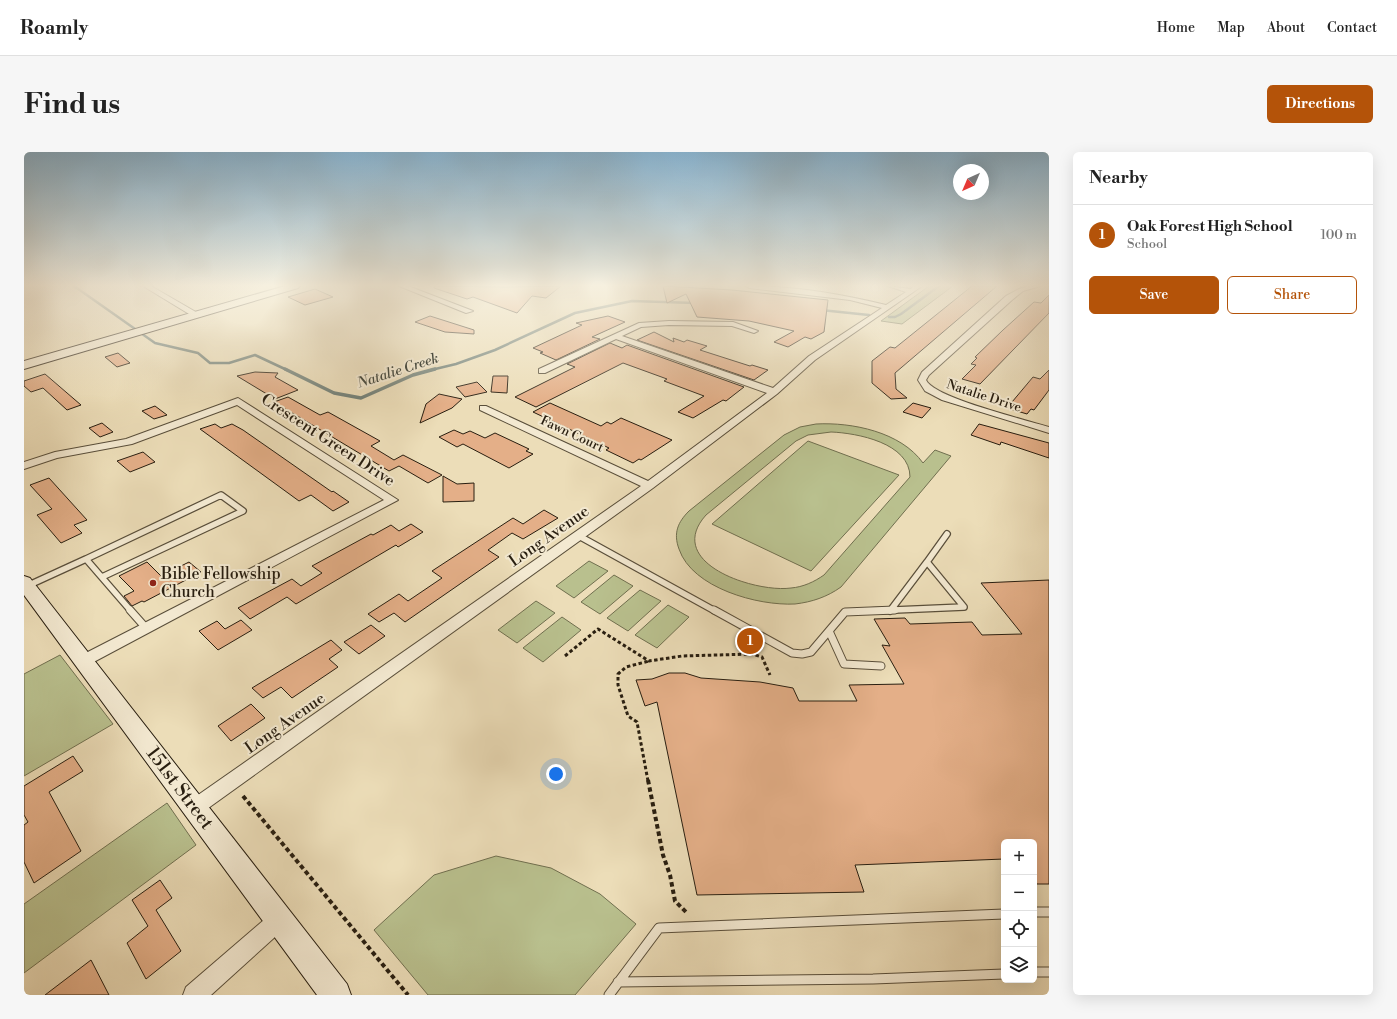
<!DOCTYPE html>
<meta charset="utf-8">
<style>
body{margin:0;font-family:"Libre Bodoni",serif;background:#f6f6f6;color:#222}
.controls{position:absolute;right:12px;bottom:12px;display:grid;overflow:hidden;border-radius:6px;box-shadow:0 4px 16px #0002}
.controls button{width:36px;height:36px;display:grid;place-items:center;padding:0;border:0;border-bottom:1px solid #e0e0e0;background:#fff;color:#222;font:20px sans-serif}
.compass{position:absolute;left:929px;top:12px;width:36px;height:36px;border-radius:50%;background:#fff;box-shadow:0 4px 16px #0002;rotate:224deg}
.you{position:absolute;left:532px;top:622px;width:14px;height:14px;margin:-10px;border:3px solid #fff;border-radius:50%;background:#1a73e8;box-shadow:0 0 0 6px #1a73e833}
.badge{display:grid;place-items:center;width:26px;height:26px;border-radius:50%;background:#b45309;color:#fff;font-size:13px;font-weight:700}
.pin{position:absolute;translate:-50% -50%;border:2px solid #fff;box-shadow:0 1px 4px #0006}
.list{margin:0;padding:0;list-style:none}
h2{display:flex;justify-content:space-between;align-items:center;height:52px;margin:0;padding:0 16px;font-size:17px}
h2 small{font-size:13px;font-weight:400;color:#767676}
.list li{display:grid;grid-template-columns:26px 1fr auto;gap:12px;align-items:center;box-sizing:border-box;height:60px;padding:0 16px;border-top:1px solid #e0e0e0}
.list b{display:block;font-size:15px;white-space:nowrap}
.list p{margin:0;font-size:13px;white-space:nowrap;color:#767676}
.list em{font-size:13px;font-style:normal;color:#767676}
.actions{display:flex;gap:8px;padding:12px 16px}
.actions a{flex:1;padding:9px 0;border:1px solid #b45309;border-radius:6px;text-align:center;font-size:14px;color:#b45309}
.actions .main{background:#b45309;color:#fff}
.icon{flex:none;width:22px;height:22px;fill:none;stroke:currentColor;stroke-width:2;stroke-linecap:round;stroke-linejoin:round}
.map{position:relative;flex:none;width:1025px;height:843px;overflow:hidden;border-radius:6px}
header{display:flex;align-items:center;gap:24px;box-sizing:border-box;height:56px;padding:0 20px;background:#fff;border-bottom:1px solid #e0e0e0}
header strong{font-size:19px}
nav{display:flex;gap:22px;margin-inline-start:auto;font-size:14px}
.intro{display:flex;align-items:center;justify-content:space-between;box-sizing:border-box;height:96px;padding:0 24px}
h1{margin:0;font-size:28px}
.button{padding:10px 18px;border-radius:6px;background:#b45309;color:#fff;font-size:14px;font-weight:700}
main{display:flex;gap:24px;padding:0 24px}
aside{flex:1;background:#fff;border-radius:6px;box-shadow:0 4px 16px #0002}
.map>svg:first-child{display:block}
.green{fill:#b9c08e;stroke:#706f4f;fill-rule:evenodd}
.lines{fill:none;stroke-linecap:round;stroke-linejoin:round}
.stream-far1{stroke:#6d7c74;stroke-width:2.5}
.stream{stroke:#6d7c74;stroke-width:3.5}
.building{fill:#e4af88;stroke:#281e10}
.lane-far2-casing{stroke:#594e3a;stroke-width:8}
.lane-far1-casing{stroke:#594e3a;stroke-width:9}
.lane-casing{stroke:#594e3a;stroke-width:11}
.street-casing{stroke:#594e3a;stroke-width:2}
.secondary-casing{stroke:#281e10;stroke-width:2}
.path-far1{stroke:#281e10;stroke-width:3;stroke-dasharray:3.5 2.5;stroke-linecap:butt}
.path{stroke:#281e10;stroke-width:4;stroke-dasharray:4.5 3;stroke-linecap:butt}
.lane-far2{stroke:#f3e9d1;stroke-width:5.5}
.lane-far1{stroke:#f3e9d1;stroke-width:7}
.lane{stroke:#f3e9d1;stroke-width:9}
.street{fill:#f3e9d1;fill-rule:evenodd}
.secondary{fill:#f3e9d1;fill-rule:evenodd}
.poi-dot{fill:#8f2418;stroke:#f3e9d1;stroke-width:1.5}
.labels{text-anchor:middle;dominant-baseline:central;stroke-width:4;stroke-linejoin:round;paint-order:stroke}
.far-street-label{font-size:13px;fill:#281e10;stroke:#f3e9d1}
.far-water-label{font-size:14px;font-style:italic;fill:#4a4d42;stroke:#f3e9d1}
.street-label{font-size:16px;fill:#281e10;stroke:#f3e9d1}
.poi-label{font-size:16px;fill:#281e10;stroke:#f3e9d1;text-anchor:start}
.near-street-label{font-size:19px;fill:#281e10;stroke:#f3e9d1}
</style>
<header>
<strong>Roamly</strong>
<nav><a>Home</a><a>Map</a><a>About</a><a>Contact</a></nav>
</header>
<div class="intro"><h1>Find us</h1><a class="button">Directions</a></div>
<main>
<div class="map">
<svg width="1025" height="843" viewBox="0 0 1025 843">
<rect width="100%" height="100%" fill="#ecddb8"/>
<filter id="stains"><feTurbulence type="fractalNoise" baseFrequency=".005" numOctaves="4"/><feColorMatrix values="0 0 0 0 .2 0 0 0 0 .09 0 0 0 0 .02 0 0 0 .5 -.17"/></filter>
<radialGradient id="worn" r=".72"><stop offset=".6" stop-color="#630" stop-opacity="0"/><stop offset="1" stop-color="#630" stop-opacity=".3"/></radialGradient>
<path class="green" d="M905,134H929L878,172L857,169Z
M792,272C828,270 877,280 899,311L911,298L927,304L817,435C803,445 788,450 771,452C734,454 668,436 655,397C649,381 654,370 665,359L760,283L776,275ZM807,280C833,281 886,291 886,325L800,423C790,430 779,435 767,436C731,441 639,411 682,363L772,289L784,283Z
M784,289L875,323L787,419L688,372Z
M565,409L584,419L550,446L532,434Z
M590,423L609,434L576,462L557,450Z
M616,438L637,449L604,479L583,466Z
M512,449L531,461L493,491L474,478Z
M644,453L665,465L633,496L611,483Z
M538,465L557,478L519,510L499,496Z
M36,503L89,572L0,624V522Z
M143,651L172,693L0,821V752Z
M472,704L527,716L576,742L612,772L551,843H404L350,778L410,723Z"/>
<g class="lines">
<path class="stream-far1" d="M50,134L131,191L174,201L186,211H205L231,203L263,218
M797,158L845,163
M865,165H871L877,162L915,134
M407,218L432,212L471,198L551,161L608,149L672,151"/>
<path class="stream" d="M261,217L310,241L337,246L389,223L411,217"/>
</g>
<path class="building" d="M410,134L482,135L537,134L522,146L508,144L493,161L449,145L443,147L410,136Z
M639,134L708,138L804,148L800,180L787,187L781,185L764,195L750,190L770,179L725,169L673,165L662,142L643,151Z
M948,134H973L871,221L872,237L883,246L867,247L848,231V209L866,195L871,196Z
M291,137L309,145L281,153L264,145Z
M1025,143V161L956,232L938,227L952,213L947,212L953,206L951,205L979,178L1010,150L1017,151Z
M406,164L450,178V182L421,180L391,170Z
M584,164L601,170L568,185L576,187L532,208L516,201L519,200L509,196L558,173L552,171Z
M630,180L650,190L649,186L660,190L663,188L683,194L676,198L726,214L728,213L744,218L730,228L613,188Z
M586,191L598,196L603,193L720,235L702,249L699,248L669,266L654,260L680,244L640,229L643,227L599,211L512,255L491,245L551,215L543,212Z
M94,201L106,211L93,215L81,205Z
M1025,218V238L1010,258L1007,257L1003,262L983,256L1009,225L1016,227Z
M231,220L254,221L251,225L274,238L251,247L213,224Z
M21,222L57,253L43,258L19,236L7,240L0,234V229Z
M469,224H484L483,241L467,240Z
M453,230L463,240L441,245L432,235Z
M415,242L438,247L428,256L396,271L402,252Z
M264,245L296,263L304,260L356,289L347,294L370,308L379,303L418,323L404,331L375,314L365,319L250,250Z
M526,251L577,274L583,270L587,272L597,266L648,288L617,308L615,307L609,311L582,298L585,296L509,260Z
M889,251L907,256L898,266L879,260Z
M131,254L143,263L130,267L118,259Z
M78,271L89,280L76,285L65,276Z
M191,272L197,276L208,272L219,278L308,340L309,339L325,350L309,359L287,343L275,349L176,277Z
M955,272L1025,291V306L977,290L976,293L947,283Z
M430,278L439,282L446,279L461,286L471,281L505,297L502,299L509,302L485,316L439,292L433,295L415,285Z
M119,300L131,310L106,320L93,309Z
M419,324L433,332L450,331V349L419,350Z
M25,326L63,368L50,373L58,381L37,391L13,363L28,357L6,333Z
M520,358L534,366L499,387L488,381L464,398L475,405L381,470L370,461L355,470L344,462L375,442L384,449L418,426L408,419L489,366L499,372Z
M387,372L399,380L374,395L372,393L272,452L263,445L226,467L214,456L268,427L277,434L298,421L288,414L347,382L349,383L367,373L375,379Z
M123,410L137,424L165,410L177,420L120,450L118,449L108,454L100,444L110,439L95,424Z
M1025,428V732H1013L1010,728V690H980V707L831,713L840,740L673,743L633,550L621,554L612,528L628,527L645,521H661L677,526L736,530L769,536L775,549H833L825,533L880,532L858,493L866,494L850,467L881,466L886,472L948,470L958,483L998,482L957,431Z
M217,468L228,478L194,498L175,479L193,469L201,477Z
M347,473L361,484L335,502L320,490Z
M307,488L318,498L305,507L314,515L268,546L257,535L239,546L228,536Z
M227,552L241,566L207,589L194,574Z
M49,604L59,619L25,640L57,699L10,731L0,710V673L4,670L0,663V634Z
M136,728L148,746L132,758L157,799L122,827L103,791L124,774L108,748Z
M67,808L85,843H21Z"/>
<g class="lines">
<defs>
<path id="lane-far2" d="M555,384L691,459
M62,407L197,343L219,359L78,425
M3,434L62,407L107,459
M847,459L940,455L903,410L923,382
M866,459L903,410"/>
<path id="lane-far1" d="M106,458L122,476
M690,458L768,501L778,502L787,500L821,460L871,458
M805,479L820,512L857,514"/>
<path id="lane" d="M1010,760H1025
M1010,820H1025
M594,830L849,827L980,822
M585,843L635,776L980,762"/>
<path id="street" d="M119,134H127L177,163L170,165Z
M375,134H384L449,159L442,161Z
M722,134C769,134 817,142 862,153L882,140L864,134L887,137L890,134H898L791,208L753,242L629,336L176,662L170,664L164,662L161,656L164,650L617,334L456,258V254H462L624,329L743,241L592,187L521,221H515V217L615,171L645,169L709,170L734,179L730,181L708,174L645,173L617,175L598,184L749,236L785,204L858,156L826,148L725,136Z
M1005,134H1016L999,139L988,148L905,223L902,228C910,246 1003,268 1025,275V281L918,248L901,239L894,228L898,220L982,144L995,137Z
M214,246L374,348L64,513L59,515L54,513L52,509L54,505L360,348L213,253L108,292L33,306L0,317V310L31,300L102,287Z
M255,758L262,761L265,768L262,775L187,843H159L162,835L248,761Z"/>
<path id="secondary" d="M261,134H276L274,136L0,217V209Z
M0,424L6,426L323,832L327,843H293L0,443Z"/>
</defs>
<use href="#lane-far2" class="lane-far2-casing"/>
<use href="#lane-far1" class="lane-far1-casing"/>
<use href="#lane" class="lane-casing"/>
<use href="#street" class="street-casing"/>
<use href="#secondary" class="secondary-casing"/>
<path class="path-far1" d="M541,504L574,477L625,509L658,504L728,502L738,505L746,523
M624,629L613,570L604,564L594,533V522L602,515L625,509"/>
<path class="path" d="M624,628L639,703L646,723L651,749L663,761
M219,644L384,843"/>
<use href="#lane-far2" class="lane-far2"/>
<use href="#lane-far1" class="lane-far1"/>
<use href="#lane" class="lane"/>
<use href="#street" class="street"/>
<use href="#secondary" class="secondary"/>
</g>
<linearGradient id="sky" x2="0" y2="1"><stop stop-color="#89b6d4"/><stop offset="0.53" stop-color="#f6f0df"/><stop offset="1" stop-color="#f6f0df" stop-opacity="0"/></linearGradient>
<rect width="1025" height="252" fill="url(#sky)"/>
<circle class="poi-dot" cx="129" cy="431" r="4"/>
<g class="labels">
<g class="far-street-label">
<text transform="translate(960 244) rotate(18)">Natalie Drive</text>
<text transform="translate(548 282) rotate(25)">Fawn Court</text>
</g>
<g class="far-water-label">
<text transform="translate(374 219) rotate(-18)">Natalie Creek</text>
</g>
<g class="street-label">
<text transform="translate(304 288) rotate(33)">Crescent Green Drive</text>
<text transform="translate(525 384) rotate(-35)">Long Avenue</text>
<text transform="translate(261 571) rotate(-35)">Long Avenue</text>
</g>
<g class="poi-label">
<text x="137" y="422">Bible Fellowship<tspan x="137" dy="18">Church</tspan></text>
</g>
<g class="near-street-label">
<text transform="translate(156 636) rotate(53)">151st Street</text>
</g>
</g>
<rect width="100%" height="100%" filter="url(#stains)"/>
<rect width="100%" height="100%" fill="url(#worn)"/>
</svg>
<div class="controls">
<button>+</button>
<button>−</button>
<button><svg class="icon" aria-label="locate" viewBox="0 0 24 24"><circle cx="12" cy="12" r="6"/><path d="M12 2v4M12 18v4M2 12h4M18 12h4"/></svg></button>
<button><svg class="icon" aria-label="layers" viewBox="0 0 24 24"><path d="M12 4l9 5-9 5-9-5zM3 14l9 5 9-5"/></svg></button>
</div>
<svg class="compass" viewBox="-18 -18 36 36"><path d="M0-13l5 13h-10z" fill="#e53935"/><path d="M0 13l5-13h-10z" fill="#767676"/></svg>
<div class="you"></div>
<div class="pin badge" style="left:726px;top:489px">1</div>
</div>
<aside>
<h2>Nearby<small></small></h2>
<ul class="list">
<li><span class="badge">1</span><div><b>Oak Forest High School</b><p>School</p></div><em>100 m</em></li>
</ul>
<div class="actions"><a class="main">Save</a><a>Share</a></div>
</aside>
</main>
